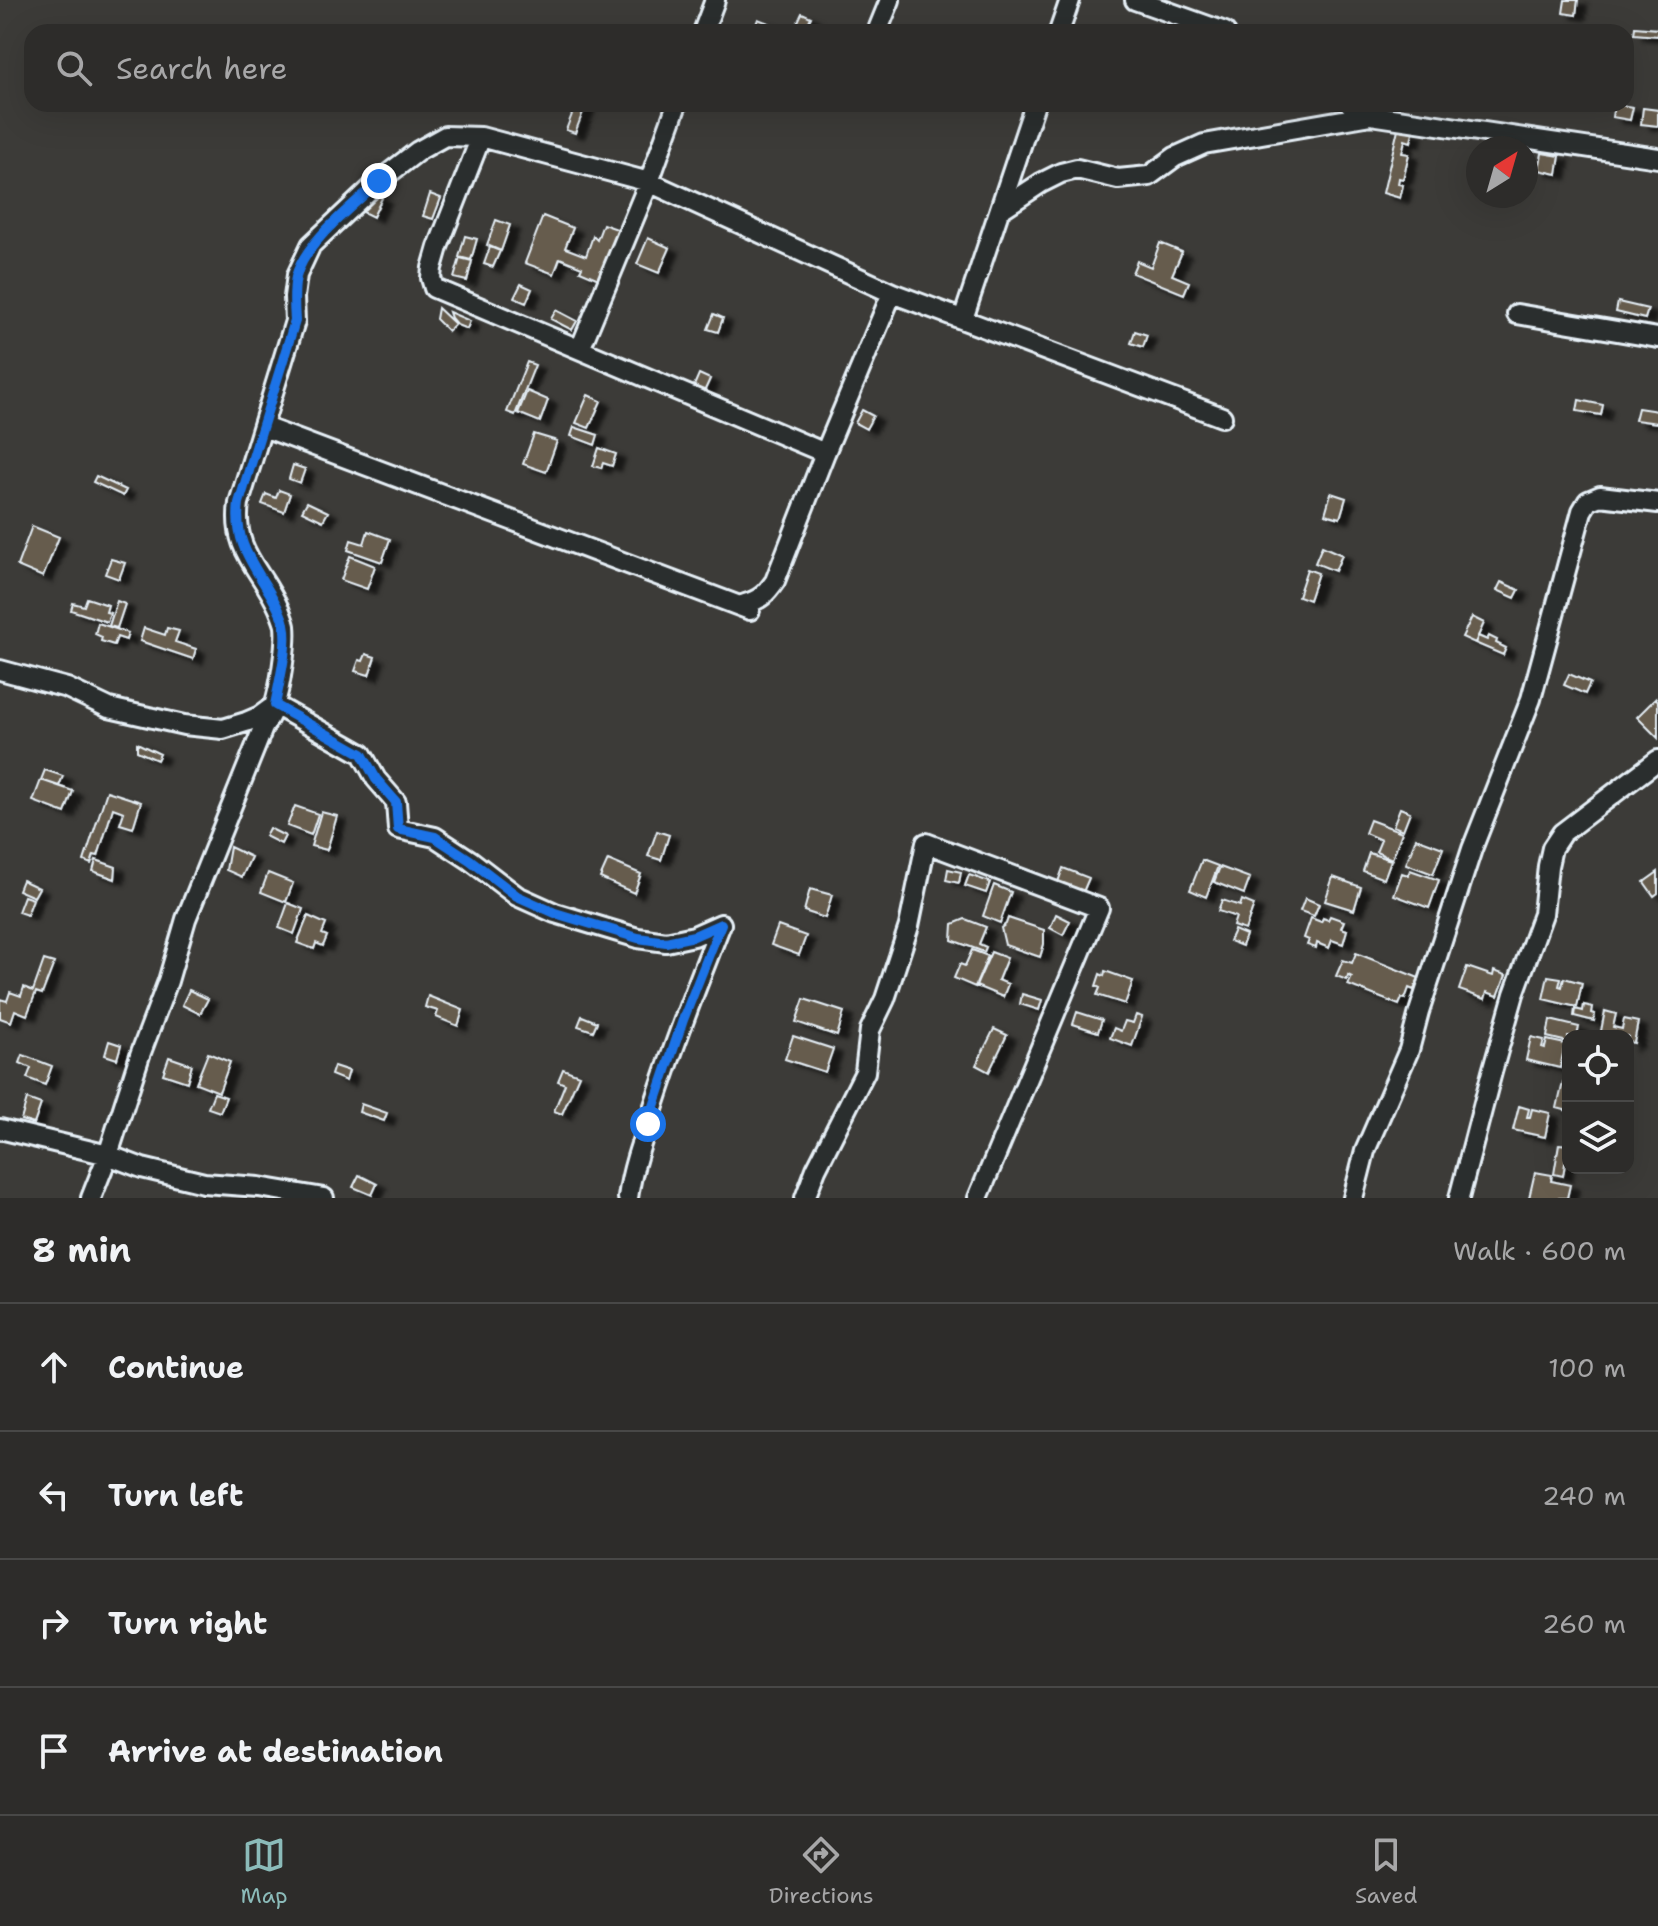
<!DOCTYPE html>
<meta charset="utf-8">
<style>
body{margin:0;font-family:"Shantell Sans",sans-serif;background:#393836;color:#f1f3f6}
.controls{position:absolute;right:24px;bottom:24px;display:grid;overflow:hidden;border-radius:16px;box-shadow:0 8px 32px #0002}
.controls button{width:72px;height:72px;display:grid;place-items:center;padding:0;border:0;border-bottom:2px solid #484847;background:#2d2c2a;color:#f1f3f6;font:40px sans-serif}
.compass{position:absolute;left:1466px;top:136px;width:72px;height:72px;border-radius:50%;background:#2d2c2a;box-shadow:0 8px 32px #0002;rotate:37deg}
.stop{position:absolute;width:24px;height:24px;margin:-18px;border:6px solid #1a73e8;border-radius:50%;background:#fff}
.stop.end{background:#1a73e8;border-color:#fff;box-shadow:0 2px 8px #0008}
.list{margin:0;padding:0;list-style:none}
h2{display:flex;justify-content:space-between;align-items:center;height:104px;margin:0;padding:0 32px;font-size:34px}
h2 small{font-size:26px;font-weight:400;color:#a7a7a8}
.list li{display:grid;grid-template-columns:52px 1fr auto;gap:24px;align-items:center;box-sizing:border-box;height:128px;padding:0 32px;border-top:2px solid #484847}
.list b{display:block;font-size:30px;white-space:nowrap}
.list em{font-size:26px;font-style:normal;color:#a7a7a8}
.icon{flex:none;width:44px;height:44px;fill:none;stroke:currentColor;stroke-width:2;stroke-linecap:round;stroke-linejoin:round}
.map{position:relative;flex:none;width:1658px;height:1198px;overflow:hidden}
.search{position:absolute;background:#2d2c2a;box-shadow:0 8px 32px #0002;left:24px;right:24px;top:24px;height:88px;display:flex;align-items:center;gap:20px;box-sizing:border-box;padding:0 28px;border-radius:24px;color:#a7a7a8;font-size:30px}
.sheet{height:616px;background:#2d2c2a}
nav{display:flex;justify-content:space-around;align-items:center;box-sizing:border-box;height:112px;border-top:2px solid #484847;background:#2d2c2a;font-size:22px;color:#a7a7a8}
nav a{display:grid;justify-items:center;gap:4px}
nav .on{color:#8bbbb9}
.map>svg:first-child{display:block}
.building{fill:#665c4e;stroke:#e8f1f8;stroke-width:2;filter:url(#shadow)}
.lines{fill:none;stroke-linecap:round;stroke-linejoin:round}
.minor-casing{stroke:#e8f1f8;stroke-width:24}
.minor{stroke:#2a2d2e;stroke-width:18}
.route{stroke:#1a73e8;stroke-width:10}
</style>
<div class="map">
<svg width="1658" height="1198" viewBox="0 0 1658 1198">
<defs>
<filter id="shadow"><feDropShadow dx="9" dy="5" stdDeviation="2" flood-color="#0009"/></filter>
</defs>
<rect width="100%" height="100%" fill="#3c3b38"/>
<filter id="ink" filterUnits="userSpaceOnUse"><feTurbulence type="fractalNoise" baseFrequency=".0125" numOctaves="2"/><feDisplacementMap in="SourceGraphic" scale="16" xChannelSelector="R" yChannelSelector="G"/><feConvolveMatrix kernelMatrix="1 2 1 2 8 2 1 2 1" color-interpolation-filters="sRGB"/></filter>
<g filter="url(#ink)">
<path class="building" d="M1565,0H1578L1576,15L1563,13Z
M802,13L811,17L804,32H798L794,30Z
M758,19L792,32H761L754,29Z
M1635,27L1658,29V36L1634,34Z
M576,104H586L575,133L566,130Z
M1614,104L1633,107L1630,120L1612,117Z
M1643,108L1658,110V126L1641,124Z
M1398,129L1413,132L1411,142L1405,140L1402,153L1409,154L1403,179L1399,178L1398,184L1403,185L1400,198L1383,193Z
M1542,153L1560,156L1557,174L1539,170Z
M372,193L382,198L373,217L363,212Z
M430,194L441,198L433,219L423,216Z
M543,216L573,228L565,248L586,256L593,236L597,240L603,224L620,230L601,280L580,271L582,267L560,258L554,274L525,263Z
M496,220L510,225L501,251L487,245Z
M465,236L477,239L471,260L459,257Z
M648,238L670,248L659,273L637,264Z
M1160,243L1182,252L1172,275L1189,282L1184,294L1132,273L1137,261L1151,267Z
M490,247L500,251L493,267L484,264Z
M460,258L472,261L467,281L454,278Z
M521,284L532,289L526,303L514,298Z
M1618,302L1648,309L1645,319L1616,312Z
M438,308L455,324L448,331L436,319Z
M556,310L577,321L572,330L551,319Z
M449,312L470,321L467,329L457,325L451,318Z
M714,314L723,318L718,332L708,329Z
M1135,331L1147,335L1143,347L1131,343Z
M527,362L535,365L515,415L507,412Z
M699,374L710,379L704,392L693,388Z
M527,391L548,400L540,422L518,413Z
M588,395L601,401L589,428L576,423Z
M1579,400L1603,405L1601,415L1577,411Z
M1638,408L1658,411V423L1635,420Z
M862,410L873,416L866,429L855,423Z
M574,427L598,435L595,445L571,436Z
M534,434L557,441L546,472L523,464Z
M599,448L616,454L612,466L603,463L601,468L593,466Z
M293,465L305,469L300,483L289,479Z
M96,476L126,490L123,496L93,482Z
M279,490L290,494L284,512L262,504L266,494L276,498Z
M1331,493L1346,498L1340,518L1325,514Z
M307,502L328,512L323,521L302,511Z
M32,526L59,537L43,577L17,566Z
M368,531L390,539L382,562L348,550L351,540L364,544Z
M1322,546L1342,555L1335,571L1315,563Z
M350,556L375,566L367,589L341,580Z
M111,559L125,563L119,579L105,574Z
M1307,569L1318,573L1309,600L1298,596Z
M1501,582L1519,590L1515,598L1497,590Z
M87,598L108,605L106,612L110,613L107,622L71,610L73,603L84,606Z
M117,601L125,604L117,628L109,626Z
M1472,617L1484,623L1475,643L1462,637Z
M98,623L128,633L126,640L117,637L114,645L101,641L102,637L95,634Z
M144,628L165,635L167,628L179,631L175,642L196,649L193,659L140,641Z
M1478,636L1487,640L1489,636L1497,640L1496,643L1506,648L1503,655L1475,643Z
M366,654L375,657L369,675L355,671L359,660L363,661Z
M1569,674L1590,683L1585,694L1564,685Z
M1656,698L1658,701V738L1637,717Z
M137,743L160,754L157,760L137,751Z
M45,770L63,776L59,786L41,780Z
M41,780L73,791L65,813L33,801Z
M107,791L141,802L133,828L120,824L124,812L113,808L98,856L94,855L91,864L84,861Z
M295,806L318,814L311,835L287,826Z
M1400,808L1410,812L1403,830L1393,826Z
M321,812L337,816L327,850L311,846Z
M1370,820L1402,832L1392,859L1376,852L1381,840L1365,833Z
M269,828L285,836L281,844L265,836Z
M657,831L669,835L661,860L648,856Z
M1416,838L1443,848L1433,874L1406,864Z
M230,847L251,857L242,877L226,870Z
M1369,853L1391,860L1384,879L1363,871Z
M96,860L116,867L115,879L93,871Z
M608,860L641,874L634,893L600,878Z
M1202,860L1218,866L1206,897L1190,890Z
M1220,867L1250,878L1244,894L1214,882Z
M1063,868L1089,878L1083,892L1058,882Z
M948,869L961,872L959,883L946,880Z
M1410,870L1439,880L1429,908L1394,895L1402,873L1408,875Z
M1658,872V893L1654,896L1644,882Z
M268,873L293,883L286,902L261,892Z
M969,875L990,882L986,893L965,886Z
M1333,877L1361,887L1354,910L1325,901Z
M22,880L39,888L34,897L18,890Z
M994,885L1011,892L1000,923L983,916Z
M810,889L832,895L825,918L804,911Z
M24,896L33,899L27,915L18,912Z
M1305,898L1319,904L1314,916L1300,911Z
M1222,900L1240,906L1242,900L1254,905L1245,930L1233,926L1236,917L1218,911Z
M288,903L303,909L294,934L279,928Z
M1056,914L1070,921L1063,935L1050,928Z
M308,916L326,924L322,934L327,936L323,946L316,943L314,949L297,943Z
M1330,916L1344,921L1341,928L1347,930L1343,944L1332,940L1329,948L1317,943L1316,948L1307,945L1309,940L1304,938L1311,918L1321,922L1323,918L1328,920Z
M1008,918L1044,930V944L1040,957L1005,945L1001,928L1006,924Z
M965,919L986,927L979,944L986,947L984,952L952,940L953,924Z
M778,926L806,936L799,955L771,945Z
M1234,930L1246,935L1242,946L1229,941Z
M972,950L988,956L975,987L954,978L960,964L965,966Z
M991,952L1007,958L998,980L1008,984L1003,997L976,986Z
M1356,953L1419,978L1414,990L1409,988L1405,999L1402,998L1399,1005L1348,985L1352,977L1348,975L1347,980L1336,976L1343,960L1352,963Z
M44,960L54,963L42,994L36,992L27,1015L15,1010L11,1022L0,1018V999L7,1001L10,992L21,996L24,987L33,991Z
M1467,967L1493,976L1494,971L1506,975L1498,996L1487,992L1485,999L1459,990Z
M1105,971L1133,981L1125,1004L1097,995L1100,988L1096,986L1100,974L1104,976Z
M1548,976L1561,978L1559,986L1562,987L1564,978L1582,983L1577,1007L1543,999Z
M189,990L208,999L200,1014L182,1005Z
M1022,994L1042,1000L1039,1010L1020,1004Z
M428,996L463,1010L458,1026L436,1017L438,1011L425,1007Z
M804,999L844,1012L837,1036L796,1022Z
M1584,1005L1593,1007L1592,1013L1595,1014L1594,1021L1574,1016L1575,1009L1583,1011Z
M1605,1011L1616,1014L1613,1027L1622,1029L1624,1019L1638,1022L1634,1043L1629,1042L1628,1048V1036H1600Z
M1077,1012L1102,1020L1098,1032L1073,1024Z
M1136,1015L1142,1017L1132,1046L1110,1038L1114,1028L1121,1031L1125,1021L1133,1023Z
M582,1016L597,1022L593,1031L578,1026Z
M1550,1020L1579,1027L1577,1036H1568V1042L1547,1037Z
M994,1029L1007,1035L989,1072L976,1065Z
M793,1036L833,1049L825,1072L785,1059Z
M1531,1037L1544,1040L1542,1047L1545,1048L1547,1040L1565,1044L1560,1068L1526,1060Z
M109,1041L121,1045L117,1059L105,1055Z
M208,1053L230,1062L219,1092L196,1083Z
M23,1055L52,1066L45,1085L27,1078L31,1068L20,1063Z
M169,1057L192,1065L187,1082L163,1074Z
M334,1066L349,1071L346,1081L331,1075Z
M563,1069L579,1075L562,1114L554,1111L565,1084L558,1081Z
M1563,1082L1568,1083V1111L1557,1108Z
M214,1093L226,1097L220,1112L208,1108Z
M27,1099L41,1104L34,1124L21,1120Z
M361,1104L387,1113L384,1121L359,1112Z
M1519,1106L1529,1109L1527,1117H1530L1532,1109L1550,1113L1545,1137L1513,1130Z
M1559,1144L1568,1145L1563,1176L1554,1174Z
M1535,1172L1552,1175L1551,1181L1570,1185L1567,1198H1529Z
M359,1175L377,1184L372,1195L353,1187Z"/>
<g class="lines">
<defs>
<path id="minor" d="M1135,0L1225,32
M703,32L715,0
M877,32L890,0
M1059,32L1070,0
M1350,104L1371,115L1658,158
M481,137L438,247L432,268L431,278L434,288L825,453
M1000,210L1041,183L1061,173L1077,169L1118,179L1149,176L1175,157L1204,144L1371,115
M1517,314L1658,338
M963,319L1035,104
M580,349L649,182L677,104
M264,427L750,610L745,604C760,600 766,594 775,581L825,453L892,293
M0,670L67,688L109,708L184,725L223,729L246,722L260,716L275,705L362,754L376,779L396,802L398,829L435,837L470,860L517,896L555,913L608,929L638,938L666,942L694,936L721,924
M0,1129L108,1155L142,1168L204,1183L259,1187L324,1198
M91,1198L108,1155L140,1055L168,981L186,919L263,728C267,721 272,713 274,706C280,689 287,644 285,626C284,621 281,614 279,609C261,568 232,552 239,503L295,321L294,297L297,275L311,245L379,181L418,151L445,136L481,137L649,182L892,293L1222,417
M628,1198C632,1167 643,1138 653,1109C673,1046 697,985 721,924
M805,1198L816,1169L865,1072L870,1030L885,999L909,926L926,843L1099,908L978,1198
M1353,1198L1365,1151L1409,1050L1419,1012L1472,849L1531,699L1582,511L1588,501L1600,496L1658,503
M1459,1198L1492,1072L1514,994L1543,914L1548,866L1552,848L1562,833L1658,760"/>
</defs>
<use href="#minor" class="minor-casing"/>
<use href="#minor" class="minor"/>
</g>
</g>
<g class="lines" filter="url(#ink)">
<path class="route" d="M379,181C353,206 304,243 296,277C293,291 294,307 295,321L239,503C234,543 252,562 271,595C276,604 282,614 284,624C289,645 279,683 275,705L362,754L376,779L396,802L398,829L435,837L470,860L517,896L555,913L608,929L638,938L666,942L694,936L721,924L683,1020L648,1124"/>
</g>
</svg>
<div class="controls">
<button><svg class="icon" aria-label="locate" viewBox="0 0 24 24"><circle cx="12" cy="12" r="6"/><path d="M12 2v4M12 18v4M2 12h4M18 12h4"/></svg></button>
<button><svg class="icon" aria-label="layers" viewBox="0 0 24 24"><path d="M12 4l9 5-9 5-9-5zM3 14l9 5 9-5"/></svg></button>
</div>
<svg class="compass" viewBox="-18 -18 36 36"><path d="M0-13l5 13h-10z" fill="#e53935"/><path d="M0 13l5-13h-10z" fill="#a7a7a8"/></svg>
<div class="stop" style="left:648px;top:1124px"></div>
<div class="stop end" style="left:379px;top:181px"></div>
<div class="search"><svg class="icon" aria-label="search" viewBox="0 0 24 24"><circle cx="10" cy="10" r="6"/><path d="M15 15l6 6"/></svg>Search here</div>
</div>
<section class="sheet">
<h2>8 min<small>Walk · 600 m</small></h2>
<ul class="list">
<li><svg class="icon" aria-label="ahead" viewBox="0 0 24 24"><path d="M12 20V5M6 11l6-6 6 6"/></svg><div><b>Continue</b></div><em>100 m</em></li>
<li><svg class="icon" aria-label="left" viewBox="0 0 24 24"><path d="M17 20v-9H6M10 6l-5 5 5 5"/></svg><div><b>Turn left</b></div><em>240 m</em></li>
<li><svg class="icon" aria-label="right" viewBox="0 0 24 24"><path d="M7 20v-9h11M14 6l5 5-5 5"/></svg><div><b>Turn right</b></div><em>260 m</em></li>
<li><svg class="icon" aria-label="arrive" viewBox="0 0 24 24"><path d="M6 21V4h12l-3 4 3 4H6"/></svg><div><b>Arrive at destination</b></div></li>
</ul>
</section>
<nav>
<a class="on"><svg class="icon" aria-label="map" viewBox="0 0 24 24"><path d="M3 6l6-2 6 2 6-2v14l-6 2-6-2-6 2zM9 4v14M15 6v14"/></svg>Map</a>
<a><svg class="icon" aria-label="directions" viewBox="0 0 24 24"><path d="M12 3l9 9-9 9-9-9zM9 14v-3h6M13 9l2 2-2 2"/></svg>Directions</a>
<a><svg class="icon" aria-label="saved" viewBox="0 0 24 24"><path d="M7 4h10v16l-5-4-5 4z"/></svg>Saved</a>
</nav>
